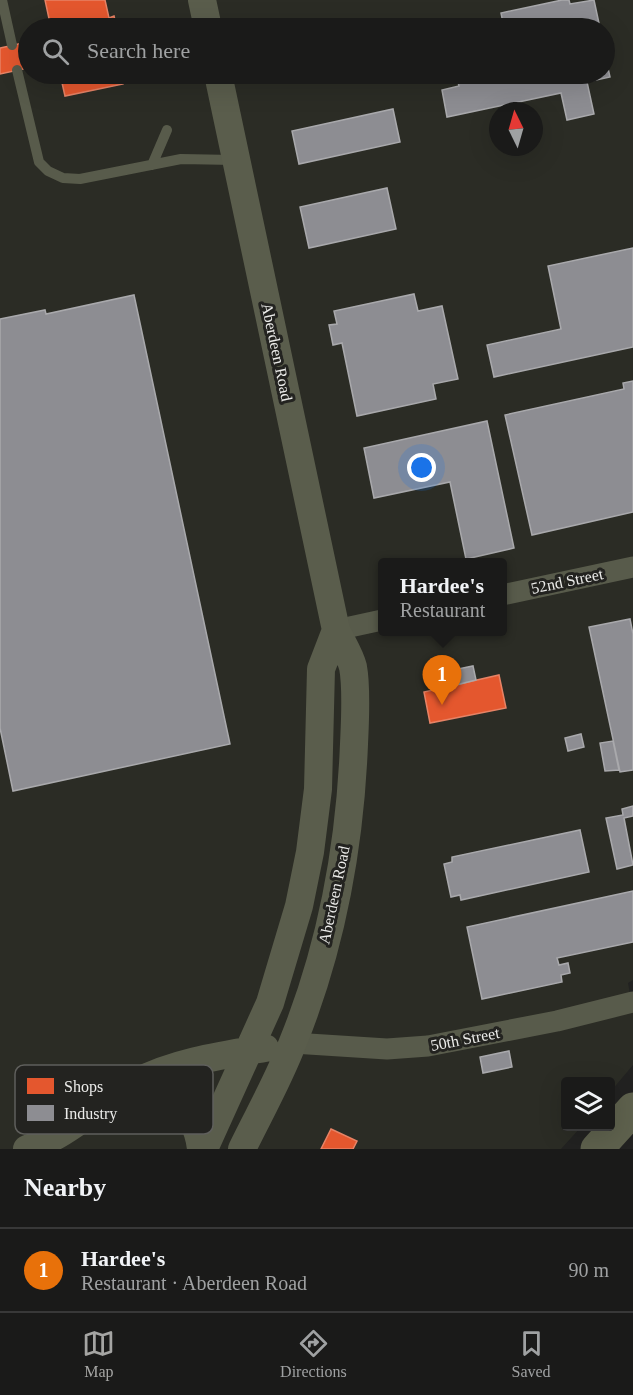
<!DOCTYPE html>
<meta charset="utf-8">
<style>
body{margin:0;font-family:Georgia,serif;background:#232322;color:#f1f3f6}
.controls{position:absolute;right:18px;bottom:18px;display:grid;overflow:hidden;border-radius:6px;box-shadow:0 6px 24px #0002}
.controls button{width:54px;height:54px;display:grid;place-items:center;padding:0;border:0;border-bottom:2px solid #383838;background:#1a1a19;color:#f1f3f6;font:30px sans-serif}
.compass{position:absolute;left:489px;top:102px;width:54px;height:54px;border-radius:50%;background:#1a1a19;box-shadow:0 6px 24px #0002;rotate:355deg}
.you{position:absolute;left:422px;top:468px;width:21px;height:21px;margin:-15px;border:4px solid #fff;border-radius:50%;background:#1a73e8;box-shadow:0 0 0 9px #1a73e833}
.badge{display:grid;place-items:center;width:39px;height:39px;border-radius:50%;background:#a5a5a3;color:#fff;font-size:20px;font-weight:700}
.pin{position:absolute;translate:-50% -50px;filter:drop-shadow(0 2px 3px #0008)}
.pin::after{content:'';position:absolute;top:32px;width:21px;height:18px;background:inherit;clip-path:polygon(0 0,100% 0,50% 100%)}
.popup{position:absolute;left:378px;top:558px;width:129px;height:78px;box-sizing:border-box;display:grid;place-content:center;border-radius:6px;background:#1a1a19;filter:drop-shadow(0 2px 4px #0005);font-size:20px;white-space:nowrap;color:#9fa1a2}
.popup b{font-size:22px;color:#f1f3f6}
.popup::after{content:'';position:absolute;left:50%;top:100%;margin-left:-12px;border:12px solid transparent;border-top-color:#1a1a19}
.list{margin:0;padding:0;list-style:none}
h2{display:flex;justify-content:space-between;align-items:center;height:78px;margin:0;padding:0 24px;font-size:26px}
h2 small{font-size:20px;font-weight:400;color:#9fa1a2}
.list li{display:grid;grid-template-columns:39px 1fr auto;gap:18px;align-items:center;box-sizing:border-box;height:84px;padding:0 24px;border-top:2px solid #383838}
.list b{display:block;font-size:22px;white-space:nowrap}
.list p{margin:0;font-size:20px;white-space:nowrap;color:#9fa1a2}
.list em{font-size:20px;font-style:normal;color:#9fa1a2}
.icon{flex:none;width:33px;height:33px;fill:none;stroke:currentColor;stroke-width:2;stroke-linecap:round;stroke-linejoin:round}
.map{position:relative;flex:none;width:633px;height:1149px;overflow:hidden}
.search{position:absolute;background:#1a1a19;box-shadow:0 6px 24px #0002;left:18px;right:18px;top:18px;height:66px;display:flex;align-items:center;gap:15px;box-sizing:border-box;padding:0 21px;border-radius:33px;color:#9fa1a2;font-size:22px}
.sheet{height:162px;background:#1a1a19}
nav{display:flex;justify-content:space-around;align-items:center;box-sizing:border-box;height:84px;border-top:2px solid #383838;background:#1a1a19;font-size:16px;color:#9fa1a2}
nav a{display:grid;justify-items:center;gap:3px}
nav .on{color:#a5a5a3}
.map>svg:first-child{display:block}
.built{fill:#2b2c25;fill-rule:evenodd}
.shops{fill:#e4572e;stroke:#e68366;stroke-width:1.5}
.industry{fill:#8d8d92;stroke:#a9a9ac;stroke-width:1.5}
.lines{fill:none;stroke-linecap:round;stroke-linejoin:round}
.lane{stroke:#585b4b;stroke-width:10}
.street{stroke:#585b4b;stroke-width:21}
.secondary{stroke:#5a5d4c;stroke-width:28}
.highway{stroke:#5e614d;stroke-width:33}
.labels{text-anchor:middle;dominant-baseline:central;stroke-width:6;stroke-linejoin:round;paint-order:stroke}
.street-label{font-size:16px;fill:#ebebe9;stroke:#232320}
.key{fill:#232320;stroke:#5f5f5c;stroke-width:1.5}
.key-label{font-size:16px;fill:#ebebe9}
</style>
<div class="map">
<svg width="633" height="1149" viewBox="0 0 633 1149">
<rect width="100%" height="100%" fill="#222221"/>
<path class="built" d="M0,0H633V980L628,983L633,1010V1065L611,1091L610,1082H566V1126L581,1127L561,1149H0ZM28,28H604V74H28ZM498,111H534V147H498ZM382,562H502V632H382Z"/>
<path class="shops" d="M45,0H105L109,18L114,16L117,28H51Z
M28,42V68L0,74V48Z
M60,74H121L123,84L65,96Z
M499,675L506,708L430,723L424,692Z
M331,1129L357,1141L353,1149H321Z"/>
<path class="industry" d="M562,0H569L570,4L594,0L600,28H504L501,13Z
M604,51L610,77L587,82L594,114L567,120L561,93L447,117L442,90L459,86L456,74H604Z
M393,109L400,142L299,164L292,131Z
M387,188L396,229L309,248L300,207Z
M633,248V347L494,377L487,345L561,329L548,266Z
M414,294L418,311L442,306L458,379L433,384L436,399L357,416L342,343L333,345L329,325L337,324L334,311Z
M134,295L230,744L13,791L0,728V319L45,310L46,314Z
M633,381V512L532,535L505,415L624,389L623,383Z
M487,421L514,548L466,559L450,482L374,498L364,448Z
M630,619L633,634V770L620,772L589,627Z
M473,666L476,680L456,685L453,670Z
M581,734L584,747L568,751L565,738Z
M613,741L619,770L605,771L600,743Z
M633,806V816L624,818L633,865L617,869L606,818L623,815L622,809Z
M580,830L589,872L461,900L460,895L451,897L444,864L452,862V857Z
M633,891V942L557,958L559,965L568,963L570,973L561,975L562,982L482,999L467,927Z
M509,1051L512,1067L483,1073L480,1057Z"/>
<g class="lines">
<path class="lane" d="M2,0L12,45
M17,70L39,162L48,171L63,178L80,179L181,159L234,160
M152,165L167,130"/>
<path class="street" d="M502,595L633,567
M336,630L382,620
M293,1043L387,1049L428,1046L557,1021L633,1002"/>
<path class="secondary" d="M202,0L208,28
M218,74L336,630C341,641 350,655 353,667C357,688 355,722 354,744C350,846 331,948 293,1042C279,1079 259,1114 242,1149
M119,1098C162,1087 196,1103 201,1149
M27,1149C68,1135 99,1103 137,1082C174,1062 223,1055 265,1048
M204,1149L270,1003L299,906L310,852L318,789L321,669L336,630"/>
<path class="highway" d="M597,1149L633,1109"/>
</g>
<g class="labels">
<g class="street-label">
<text transform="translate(277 352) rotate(78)">Aberdeen Road</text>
<text transform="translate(567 581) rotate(-12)">52nd Street</text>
<text transform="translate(334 895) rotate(-78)">Aberdeen Road</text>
<text transform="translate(465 1039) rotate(-11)">50th Street</text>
</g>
</g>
<rect x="15" y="1065" width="198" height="69" rx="9" class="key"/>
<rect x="27" y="1078" width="27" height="16" fill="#e4572e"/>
<rect x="27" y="1105" width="27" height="16" fill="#8d8d92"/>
<g class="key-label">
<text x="64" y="1092">Shops</text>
<text x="64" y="1119">Industry</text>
</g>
</svg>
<div class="controls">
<button><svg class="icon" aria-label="layers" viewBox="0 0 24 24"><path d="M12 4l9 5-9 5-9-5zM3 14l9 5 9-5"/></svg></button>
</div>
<svg class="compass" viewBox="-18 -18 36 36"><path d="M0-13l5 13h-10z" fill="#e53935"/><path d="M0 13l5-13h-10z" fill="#9fa1a2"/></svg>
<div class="you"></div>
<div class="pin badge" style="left:442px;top:705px;background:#e8710a">1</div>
<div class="popup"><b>Hardee's</b>Restaurant</div>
<div class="search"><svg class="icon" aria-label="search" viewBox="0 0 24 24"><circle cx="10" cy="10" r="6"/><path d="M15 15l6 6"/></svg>Search here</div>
</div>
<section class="sheet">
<h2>Nearby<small></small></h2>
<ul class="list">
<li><span class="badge" style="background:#e8710a">1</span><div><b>Hardee's</b><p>Restaurant · Aberdeen Road</p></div><em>90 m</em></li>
</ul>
</section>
<nav>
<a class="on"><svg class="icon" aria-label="map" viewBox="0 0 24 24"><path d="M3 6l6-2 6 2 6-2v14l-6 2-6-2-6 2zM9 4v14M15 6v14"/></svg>Map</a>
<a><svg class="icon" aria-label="directions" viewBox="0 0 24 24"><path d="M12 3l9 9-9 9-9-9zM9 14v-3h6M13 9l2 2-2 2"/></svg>Directions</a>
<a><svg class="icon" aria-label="saved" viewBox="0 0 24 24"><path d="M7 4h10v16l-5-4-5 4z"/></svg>Saved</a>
</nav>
